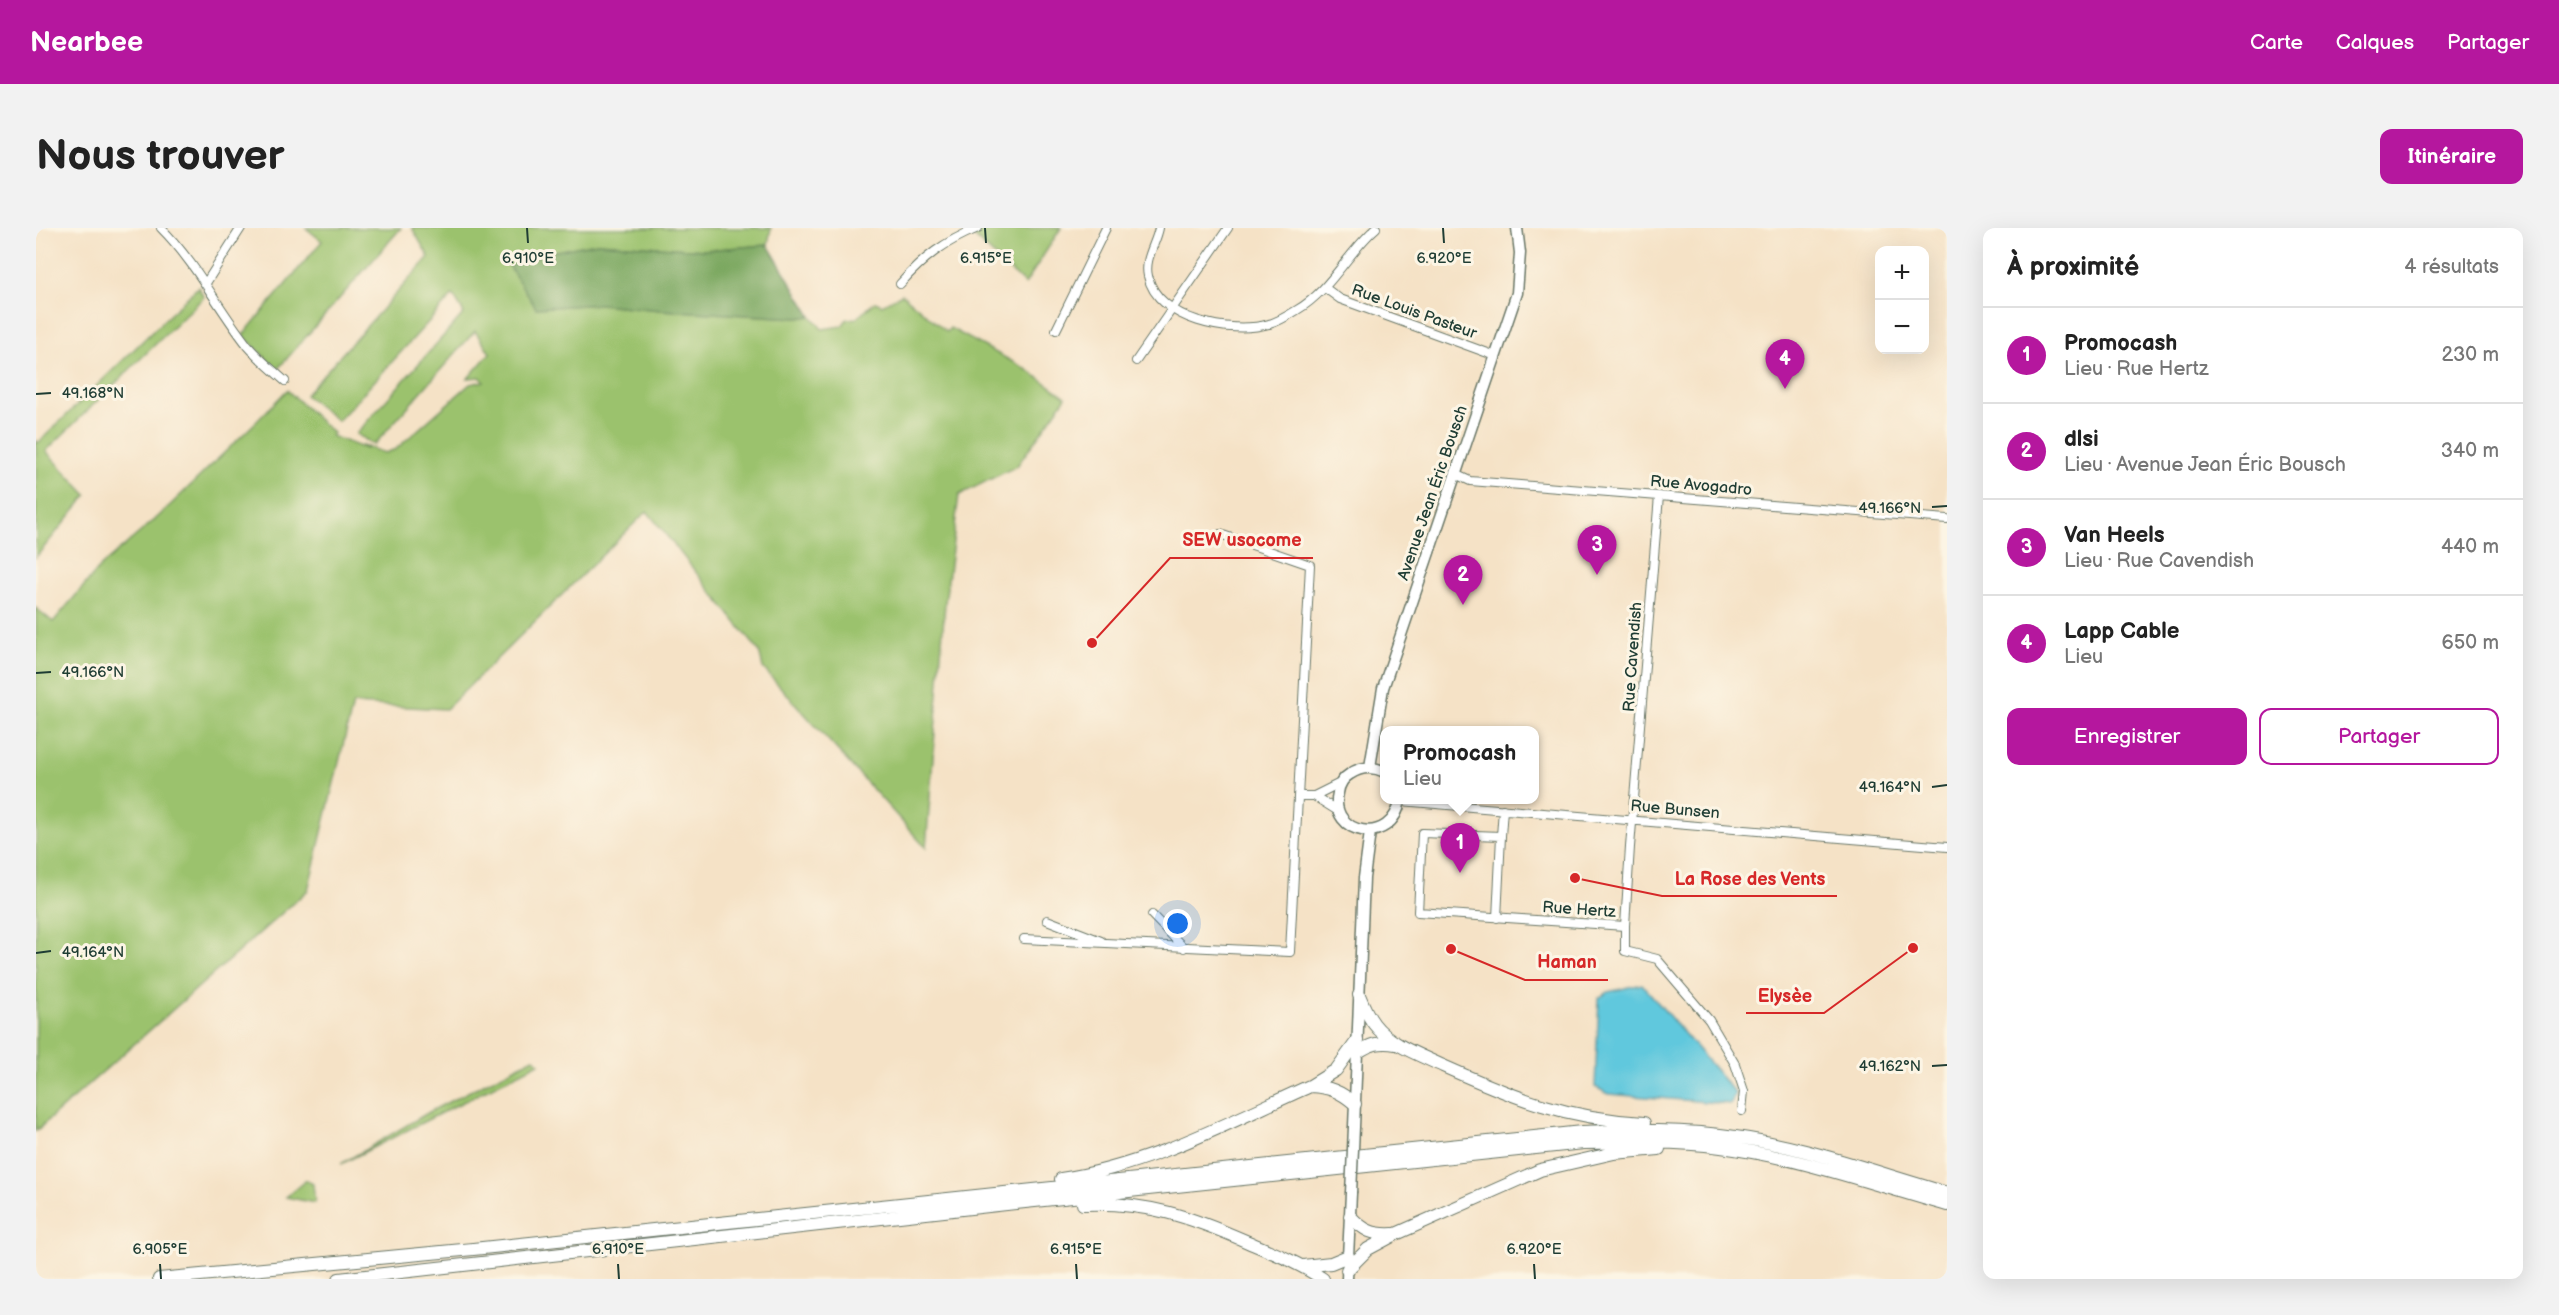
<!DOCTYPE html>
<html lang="fr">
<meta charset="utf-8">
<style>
body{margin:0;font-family:"Balsamiq Sans",sans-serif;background:#f2f2f2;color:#222}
.controls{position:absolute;right:18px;top:18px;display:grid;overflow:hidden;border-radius:12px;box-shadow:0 6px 24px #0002}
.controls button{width:54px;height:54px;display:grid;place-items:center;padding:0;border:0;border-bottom:2px solid #e0e0e0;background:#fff;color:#222;font:30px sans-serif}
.you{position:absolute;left:1142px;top:696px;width:21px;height:21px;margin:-15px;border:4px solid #fff;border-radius:50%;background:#1a73e8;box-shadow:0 0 0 9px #1a73e833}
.badge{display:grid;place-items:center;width:39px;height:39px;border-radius:50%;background:#b5179e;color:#fff;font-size:20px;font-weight:700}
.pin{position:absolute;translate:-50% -50px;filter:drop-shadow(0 2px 3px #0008)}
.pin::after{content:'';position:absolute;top:32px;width:21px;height:18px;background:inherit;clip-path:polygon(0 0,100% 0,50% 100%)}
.popup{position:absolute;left:1344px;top:498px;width:159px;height:78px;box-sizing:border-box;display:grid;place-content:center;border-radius:12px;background:#fff;filter:drop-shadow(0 2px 4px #0005);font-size:20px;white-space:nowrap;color:#767676}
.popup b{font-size:22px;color:#222}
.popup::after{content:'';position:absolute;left:50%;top:100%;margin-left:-12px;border:12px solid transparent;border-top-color:#fff}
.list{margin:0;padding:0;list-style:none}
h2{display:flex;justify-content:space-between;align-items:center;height:78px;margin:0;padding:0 24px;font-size:26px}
h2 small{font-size:20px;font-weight:400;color:#767676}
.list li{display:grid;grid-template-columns:39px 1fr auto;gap:18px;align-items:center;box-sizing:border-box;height:96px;padding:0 24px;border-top:2px solid #e0e0e0}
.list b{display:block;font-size:22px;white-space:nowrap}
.list p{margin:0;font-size:20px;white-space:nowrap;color:#767676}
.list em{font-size:20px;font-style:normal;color:#767676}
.actions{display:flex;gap:12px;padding:18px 24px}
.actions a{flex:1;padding:14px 0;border:2px solid #b5179e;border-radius:12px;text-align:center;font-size:21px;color:#b5179e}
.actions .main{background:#b5179e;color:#fff}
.map{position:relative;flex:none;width:1911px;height:1051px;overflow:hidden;border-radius:12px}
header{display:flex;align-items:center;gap:36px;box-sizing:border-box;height:84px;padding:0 30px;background:#b5179e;color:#fff}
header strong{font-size:28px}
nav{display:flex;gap:33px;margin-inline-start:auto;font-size:21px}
.intro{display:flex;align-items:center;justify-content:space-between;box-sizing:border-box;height:144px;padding:0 36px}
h1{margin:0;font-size:42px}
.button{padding:15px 27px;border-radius:12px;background:#b5179e;color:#fff;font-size:21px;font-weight:700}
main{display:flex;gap:36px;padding:0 36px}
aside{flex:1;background:#fff;border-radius:12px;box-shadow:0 6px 24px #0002}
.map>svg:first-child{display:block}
.green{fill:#9bc26d;stroke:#5d8050;stroke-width:1.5}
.forest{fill:#7ca860;stroke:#4e724a;stroke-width:1.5}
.water{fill:#60c8dd;stroke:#408288;stroke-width:1.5}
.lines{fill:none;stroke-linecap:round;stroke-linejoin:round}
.minor-casing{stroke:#6a7767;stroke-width:10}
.secondary-casing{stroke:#6a7767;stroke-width:13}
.trunk-casing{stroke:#6a7767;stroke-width:14}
.minor{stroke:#fff;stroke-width:8}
.secondary{stroke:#fff;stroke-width:10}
.trunk{stroke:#fff;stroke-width:12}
.secondary-bridge-casing{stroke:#6a7767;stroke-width:13;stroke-linecap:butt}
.secondary-bridge{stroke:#fff;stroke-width:10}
.ticks{fill:none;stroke:#1f3d34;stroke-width:2}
.labels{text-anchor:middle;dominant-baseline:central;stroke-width:6;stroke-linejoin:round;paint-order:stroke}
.street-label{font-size:16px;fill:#1f3d34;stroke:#fcf5e5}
.ticks-label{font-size:15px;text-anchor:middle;fill:#1f3d34;stroke:#fcf5e5;stroke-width:6;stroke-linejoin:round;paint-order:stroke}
.leader{fill:none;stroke:#d62828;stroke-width:2}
.callout-dot{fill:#d62828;stroke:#fcf5e5;stroke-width:2}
.callout-label{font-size:18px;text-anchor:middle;font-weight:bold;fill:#d62828;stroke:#fcf5e5;stroke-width:6;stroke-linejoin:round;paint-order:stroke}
</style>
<header>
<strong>Nearbee</strong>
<nav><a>Carte</a><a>Calques</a><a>Partager</a></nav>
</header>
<div class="intro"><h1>Nous trouver</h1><a class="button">Itinéraire</a></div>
<main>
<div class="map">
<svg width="1911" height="1051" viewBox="0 0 1911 1051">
<rect width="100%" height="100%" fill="#fcf5e5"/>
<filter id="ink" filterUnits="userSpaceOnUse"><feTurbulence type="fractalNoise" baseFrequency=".0167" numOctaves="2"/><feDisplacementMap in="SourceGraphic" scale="12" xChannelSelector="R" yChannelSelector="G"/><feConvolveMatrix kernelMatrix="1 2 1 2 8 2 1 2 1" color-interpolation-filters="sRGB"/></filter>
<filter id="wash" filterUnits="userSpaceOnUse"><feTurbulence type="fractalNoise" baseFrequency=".008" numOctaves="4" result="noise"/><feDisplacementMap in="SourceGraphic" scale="24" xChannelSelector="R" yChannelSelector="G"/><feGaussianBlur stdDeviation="1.35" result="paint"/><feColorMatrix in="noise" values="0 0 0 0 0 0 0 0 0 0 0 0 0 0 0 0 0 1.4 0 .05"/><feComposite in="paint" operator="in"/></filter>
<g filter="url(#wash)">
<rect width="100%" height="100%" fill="#f5e2c6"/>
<path class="green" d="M270,0H365L241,142L207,107L286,13Z
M376,0H735L732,17L668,22L561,15L515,24L500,80L564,76L625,82L762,90L775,88L786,101L806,98L811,91L821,90L839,74L846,77L866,66L911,104L914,100L990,141L1030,169L981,238L923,267L909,375L890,620L727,440L723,423L611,283L410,481L317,476L272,662L0,903V380L17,394L65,338L123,288L221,193L251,162L297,205L295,208L330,221L325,217L349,225L360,221L434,156L448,153L444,149L432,150L454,125L439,103L338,217L320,206L428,85L417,67L302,193L269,167L393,29Z
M956,0H1025L989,56L936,7Z
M162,59L168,69L10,223L51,267L0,329V213L2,215Z
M498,830L503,835L305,936L395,883Z
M270,952L277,956L279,975L250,969Z"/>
<path class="forest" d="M561,15L668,22L732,17L775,88L762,90L625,82L564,76L500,80L473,38L515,24Z"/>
<path class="water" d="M1606,756L1699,865L1695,876L1573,866L1559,859L1563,770L1572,764Z"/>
</g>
<g filter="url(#ink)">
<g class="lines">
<defs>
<path id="minor" d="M125,0C160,35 182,80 212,118C223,131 237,142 249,153
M1123,0C1120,16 1108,31 1112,48C1121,92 1195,107 1233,96C1242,94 1253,87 1261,82C1295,62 1311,25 1340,0
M170,55L205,0
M864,56C888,29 908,14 942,0
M1289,60L1304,71L1460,128
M1020,102L1070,0
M1100,133L1192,0
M1419,246L1434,253L1911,291
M1623,268L1594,619L1589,698V723L1621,731L1673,792L1699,836L1708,863L1706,883
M1263,568H1278L1302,583
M1278,568L1306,554
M1365,573L1911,619
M1465,608L1467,581
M1116,687L1148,720
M1461,690L1465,608L1386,605L1382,684L1589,698
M1011,692L1065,713
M988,711L1254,724L1274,337L1184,306"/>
<path id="secondary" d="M1334,539L1347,460L1481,65L1484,25L1481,0
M1349,544C1337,538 1326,538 1314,546C1307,550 1303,557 1302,565C1292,607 1357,620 1364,572
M1318,899L1328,650L1334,604
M1311,1051L1315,965"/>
<path id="trunk" d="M1323,767C1327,777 1331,787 1338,796C1354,817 1384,827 1407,838C1479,870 1528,890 1608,895
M1321,825C1334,816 1344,813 1360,816
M1274,858L1300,842L1321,813
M1025,951C1113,938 1193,894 1274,858C1293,859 1304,863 1319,876
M1047,976C1110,973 1155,989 1212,1014C1238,1025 1263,1035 1287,1051
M1314,988C1328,1003 1337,1007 1357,1006
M1267,1038L1295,1035L1312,1028
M1311,1042L1332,1021L1360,1006L1504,942L1578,925L1623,921
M123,1051L437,1021L1546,904C1593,902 1638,902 1684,907C1761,915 1837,944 1911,965
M303,1051L989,974L1548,915C1594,914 1640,913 1685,919C1762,929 1837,956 1911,977"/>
</defs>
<use href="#minor" class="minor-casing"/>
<use href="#secondary" class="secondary-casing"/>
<use href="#trunk" class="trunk-casing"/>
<use href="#minor" class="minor"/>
<use href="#secondary" class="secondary"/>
<use href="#trunk" class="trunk"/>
<defs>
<path id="secondary-bridge" d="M1315,965L1318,899"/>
</defs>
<use href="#secondary-bridge" class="secondary-bridge-casing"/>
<use href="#secondary-bridge" class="secondary-bridge"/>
</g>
</g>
<path class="ticks" d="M491,0L492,15M949,0L950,15M1407,0L1408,15M0,166L15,165M1896,279L1911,278M0,445L15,444M1896,559L1911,557M0,725L15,723M1896,838L1911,837M124,1036L125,1051M582,1036L583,1051M1040,1036L1041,1051M1498,1036L1499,1051"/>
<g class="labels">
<g class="street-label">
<text transform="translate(1378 84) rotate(20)">Rue Louis Pasteur</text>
<text transform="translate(1665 258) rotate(5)">Rue Avogadro</text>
<text transform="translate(1397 265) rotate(-71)">Avenue Jean Éric Bousch</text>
<text transform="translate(1597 429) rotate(-86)">Rue Cavendish</text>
<text transform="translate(1639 582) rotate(5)">Rue Bunsen</text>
<text transform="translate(1543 682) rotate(4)">Rue Hertz</text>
</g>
</g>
<g class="ticks-label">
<text x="492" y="35">6.910°E</text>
<text x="950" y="35">6.915°E</text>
<text x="1408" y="35">6.920°E</text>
<text x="57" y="170">49.168°N</text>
<text x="1854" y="285">49.166°N</text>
<text x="57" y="449">49.166°N</text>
<text x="1854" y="564">49.164°N</text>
<text x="57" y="729">49.164°N</text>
<text x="1854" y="843">49.162°N</text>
<text x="124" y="1026">6.905°E</text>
<text x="582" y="1026">6.910°E</text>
<text x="1040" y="1026">6.915°E</text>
<text x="1498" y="1026">6.920°E</text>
</g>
<path class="leader" d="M1056 415L1134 330H1277M1539 650L1626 668H1801M1415 721L1489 752H1572M1877 720L1788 785H1710"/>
<g class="callout-dot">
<circle cx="1056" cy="415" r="6"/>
<circle cx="1539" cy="650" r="6"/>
<circle cx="1415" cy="721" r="6"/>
<circle cx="1877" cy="720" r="6"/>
</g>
<g class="callout-label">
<text x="1206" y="318">SEW usocome</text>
<text x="1714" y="657">La Rose des Vents</text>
<text x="1531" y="740">Haman</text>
<text x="1749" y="774">Elysèe</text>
</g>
</svg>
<div class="controls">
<button>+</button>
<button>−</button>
</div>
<div class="you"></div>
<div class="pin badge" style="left:1424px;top:645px">1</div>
<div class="popup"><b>Promocash</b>Lieu</div>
<div class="pin badge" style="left:1427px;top:377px">2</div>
<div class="pin badge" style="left:1561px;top:347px">3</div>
<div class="pin badge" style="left:1749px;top:161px">4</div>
</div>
<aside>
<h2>À proximité<small>4 résultats</small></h2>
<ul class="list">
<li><span class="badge">1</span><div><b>Promocash</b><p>Lieu · Rue Hertz</p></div><em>230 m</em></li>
<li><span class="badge">2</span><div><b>dlsi</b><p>Lieu · Avenue Jean Éric Bousch</p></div><em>340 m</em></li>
<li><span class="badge">3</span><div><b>Van Heels</b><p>Lieu · Rue Cavendish</p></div><em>440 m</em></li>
<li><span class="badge">4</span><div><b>Lapp Cable</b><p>Lieu</p></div><em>650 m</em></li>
</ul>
<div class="actions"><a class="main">Enregistrer</a><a>Partager</a></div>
</aside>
</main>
